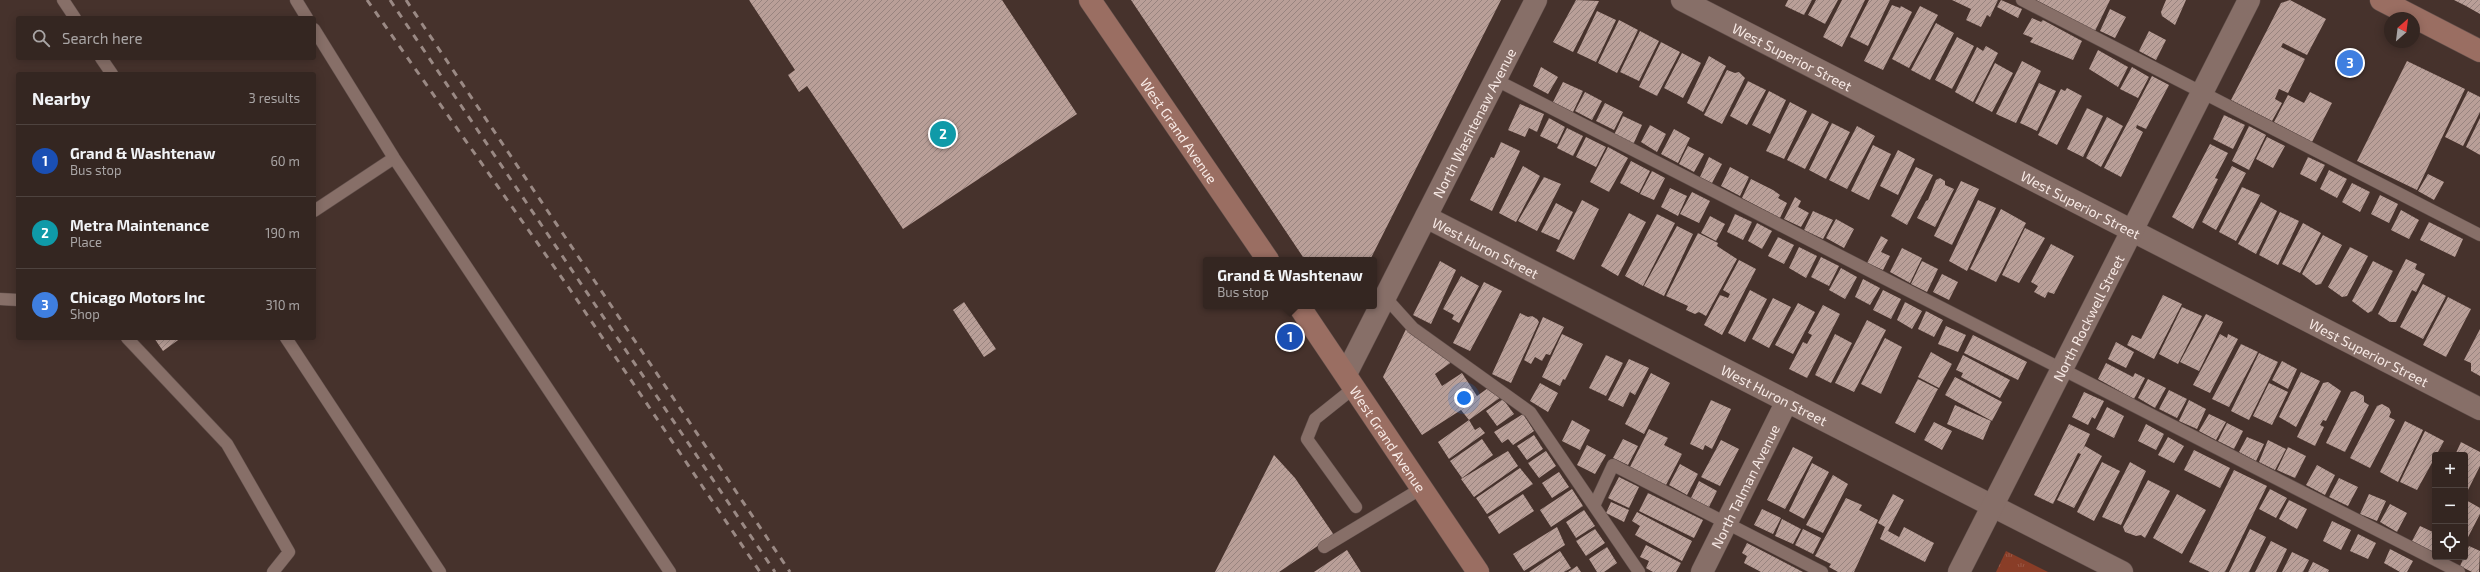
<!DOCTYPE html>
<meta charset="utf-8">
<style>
body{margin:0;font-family:"Exo 2",sans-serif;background:#3f322e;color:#f1f3f6}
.controls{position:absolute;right:12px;bottom:12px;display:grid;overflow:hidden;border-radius:4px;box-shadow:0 2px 10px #0003}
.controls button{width:36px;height:36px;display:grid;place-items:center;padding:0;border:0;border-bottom:1px solid #4e433f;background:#342621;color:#f1f3f6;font:20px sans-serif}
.compass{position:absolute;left:2384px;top:12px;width:36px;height:36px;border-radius:50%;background:#342621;box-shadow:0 2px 10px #0003;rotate:28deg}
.you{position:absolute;left:1464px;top:398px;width:14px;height:14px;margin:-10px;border:3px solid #fff;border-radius:50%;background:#1a73e8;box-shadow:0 0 0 6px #1a73e833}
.badge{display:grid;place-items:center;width:26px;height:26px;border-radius:50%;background:#bca0f2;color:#fff;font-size:13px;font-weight:700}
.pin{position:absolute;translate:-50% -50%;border:2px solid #fff;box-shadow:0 1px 4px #0006}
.popup{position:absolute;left:1203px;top:257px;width:174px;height:52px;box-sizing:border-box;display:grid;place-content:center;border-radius:4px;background:#342621;filter:drop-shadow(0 1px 3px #0005);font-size:13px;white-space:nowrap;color:#a9a5a5}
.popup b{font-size:15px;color:#f1f3f6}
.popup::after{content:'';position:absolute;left:50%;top:100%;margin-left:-8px;border:8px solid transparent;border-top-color:#342621}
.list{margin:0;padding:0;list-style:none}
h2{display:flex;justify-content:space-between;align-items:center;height:52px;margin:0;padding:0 16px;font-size:17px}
h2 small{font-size:13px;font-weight:400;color:#a9a5a5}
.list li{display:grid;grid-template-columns:26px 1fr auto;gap:12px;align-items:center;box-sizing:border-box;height:72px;padding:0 16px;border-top:1px solid #4e433f}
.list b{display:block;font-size:15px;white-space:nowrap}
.list p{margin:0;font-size:13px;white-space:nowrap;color:#a9a5a5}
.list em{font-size:13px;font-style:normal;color:#a9a5a5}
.icon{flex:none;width:22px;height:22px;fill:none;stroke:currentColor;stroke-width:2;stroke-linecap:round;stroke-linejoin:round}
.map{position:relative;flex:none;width:2480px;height:572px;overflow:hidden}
.search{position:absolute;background:#342621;box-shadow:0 2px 10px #0003;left:16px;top:16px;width:300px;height:44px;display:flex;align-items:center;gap:10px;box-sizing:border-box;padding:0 14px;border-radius:4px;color:#a9a5a5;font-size:15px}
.panel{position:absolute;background:#342621;box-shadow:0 2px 10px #0003;left:16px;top:72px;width:300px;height:268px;border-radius:4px}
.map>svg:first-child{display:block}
.grass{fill:url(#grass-tufts)}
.building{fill:url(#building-hatch)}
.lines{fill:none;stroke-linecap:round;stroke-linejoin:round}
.lane-casing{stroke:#614f4b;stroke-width:13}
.street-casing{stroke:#614f4b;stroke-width:23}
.secondary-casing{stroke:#614f4b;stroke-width:23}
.lane{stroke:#876f68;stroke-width:12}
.street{stroke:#876f68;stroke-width:22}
.secondary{stroke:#9a6e62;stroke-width:22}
.rail{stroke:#9a8984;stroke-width:3;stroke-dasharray:7 7;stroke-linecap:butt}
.labels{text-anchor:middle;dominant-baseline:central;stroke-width:4;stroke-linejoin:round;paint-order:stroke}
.street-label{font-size:14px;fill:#f8eae6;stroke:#261c1a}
</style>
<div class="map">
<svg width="2480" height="572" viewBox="0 0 2480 572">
<defs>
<pattern id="grass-tufts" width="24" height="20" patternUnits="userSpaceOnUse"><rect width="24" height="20" fill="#893d27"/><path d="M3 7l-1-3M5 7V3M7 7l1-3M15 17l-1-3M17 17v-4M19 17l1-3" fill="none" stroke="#9a5946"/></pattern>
<pattern id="building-hatch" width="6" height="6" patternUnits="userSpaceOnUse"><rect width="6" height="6" fill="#b99f98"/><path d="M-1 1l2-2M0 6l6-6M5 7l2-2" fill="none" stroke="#98847f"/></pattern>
</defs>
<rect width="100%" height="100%" fill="#46322c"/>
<path class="grass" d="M2006,551L2048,572H1996Z"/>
<path class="building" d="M749,0H1002L1077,114L903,229L807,86L799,92L788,75L795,70Z
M1131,0H1501L1370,260H1305Z
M1576,0L1599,1L1573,52L1553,42Z
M1788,0H1812L1804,15L1785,6Z
M1816,0H1838L1825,24L1808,15Z
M1842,0H1865L1842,47L1823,37Z
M1869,0H1890L1868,46L1850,37Z
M1952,0H1998L1990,17L1987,15L1981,27L1966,20L1971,9Z
M2001,0L2022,9L2018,18L1997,7Z
M2036,0H2110L2095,31Z
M2166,0H2186L2175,25L2162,16L2161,12Z
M2290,0L2326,19L2307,55L2283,43L2281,47L2305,59L2288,93L2279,89L2275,99L2282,103L2272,121L2231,100L2281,3Z
M2454,0H2480V14L2466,6Z
M1892,5L1900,8L1901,6L1912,12L1883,70L1864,61Z
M1920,6L1938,15L1909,68L1892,59Z
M2110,9L2126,17L2115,38L2100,31Z
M1597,11L1616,20L1596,62L1577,53Z
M2032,18L2041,22L2043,20L2082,41L2073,60L2030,42L2033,38L2023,34Z
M1619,20L1638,30L1617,73L1598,63Z
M1936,23L1954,33L1930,80L1911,70Z
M1640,31L1659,41L1639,81L1620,72Z
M2149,31L2166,40L2156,60L2139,51Z
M1957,37L1974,46L1952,89L1935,80Z
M1661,42L1680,52L1657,96L1639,87Z
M1986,46L1998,53L1973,102L1955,92L1977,47L1983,51Z
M2098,50L2128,67L2118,87L2089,69Z
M1682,53L1701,63L1683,98L1664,88Z
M1709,56L1726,66L1703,112L1687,103Z
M2022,61L2041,71L2016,123L1996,114Z
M2407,61L2465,89L2417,190L2357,161Z
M1995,63L2013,73L1992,112L1975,103Z
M1541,67L1558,77L1548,94L1533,86Z
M2132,67L2149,77L2138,98L2120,89Z
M1727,70L1735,73L1739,72L1745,78L1722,124L1704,115Z
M2152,76L2169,85L2146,129L2137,125L2136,128L2143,132L2121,177L2104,168Z
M1748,81L1766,90L1747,125L1730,116Z
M1563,82L1583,91L1573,112L1553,102Z
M2039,83L2056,91L2037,131L2020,123Z
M2067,88L2082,96L2057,145L2038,135L2061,89L2065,91Z
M1769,91L1786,100L1770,134L1752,125Z
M2468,91L2480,97V112L2463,146L2445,137Z
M1585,92L1602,101L1592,120L1575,111Z
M2310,92L2332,103L2312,142L2274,122L2288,95L2304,103Z
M1790,102L1807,111L1784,159L1766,151Z
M1605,103L1623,112L1614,130L1596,121Z
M1520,104L1544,114L1537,132L1529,128L1525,137L1508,130Z
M2087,108L2103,116L2083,157L2067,149Z
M1812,113L1829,122L1805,169L1787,160Z
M2224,115L2245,125L2233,149L2213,139Z
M1623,116L1642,125L1633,145L1614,135Z
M2107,117L2123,126L2101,167L2086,158Z
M1549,118L1565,127L1557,144L1540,136Z
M2480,118V155L2466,147Z
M1832,123L1850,132L1826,179L1809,170Z
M1650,125L1666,134L1657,152L1641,142Z
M1857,126L1875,136L1847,189L1829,180Z
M2249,126L2266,135L2249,170L2232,161Z
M1567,128L1583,136L1573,156L1557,148Z
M1674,129L1690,138L1678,163L1661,154Z
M1586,137L1606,147L1596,167L1576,157Z
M2267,137L2285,146L2273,168L2256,159Z
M1501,142L1520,151L1492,211L1470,200L1491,157L1494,158Z
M2210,144L2228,153L2215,178L2218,179L2193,229L2172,217Z
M1873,145L1891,154L1869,200L1851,191Z
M1688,146L1704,154L1694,172L1679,164Z
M1608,147L1628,158L1609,192L1590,182Z
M1898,150L1915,159L1898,195L1880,186Z
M1709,157L1722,164L1712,183L1700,177Z
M2308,157L2325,165L2316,182L2300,174Z
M1631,161L1650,171L1639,193L1620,183Z
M1523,166L1540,176L1516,222L1499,213Z
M2232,166L2246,173L2216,230L2202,222Z
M1730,167L1749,177L1740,196L1721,186Z
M1916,167L1933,175L1907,225L1891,216Z
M2329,170L2347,179L2337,198L2320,189Z
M1652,171L1665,178L1654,200L1640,194Z
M2428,174L2444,182L2434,200L2418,191Z
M1544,177L1561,184L1537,231L1518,221Z
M1940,178L1945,181V185L1954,189L1935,227L1917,218L1926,201L1928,200L1936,180Z
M1751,179L1773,190L1780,195L1778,198L1787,203L1780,218L1742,198Z
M1961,181L1979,189L1952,245L1934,236Z
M2352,183L2370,192L2360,212L2342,202Z
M2242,187L2260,195L2236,241L2219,232Z
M1670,188L1687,196L1678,216L1661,207Z
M1692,192L1710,201L1699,223L1680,214Z
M2380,195L2398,204L2389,223L2371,214Z
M1795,197L1801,201L1798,207L1809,213L1801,227L1784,219Z
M1582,200L1599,209L1574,260L1556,251Z
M1978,200L1996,208L1967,271L1949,261Z
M2261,202L2277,211L2256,254L2238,244Z
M1556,203L1573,212L1559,240L1541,232Z
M2001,209L2026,223L1996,282L1970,269Z
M2401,210L2419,220L2409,239L2391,230Z
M1813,211L1833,220L1823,239L1804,230Z
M2280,212L2299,221L2278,265L2259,255Z
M1629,213L1646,222L1618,276L1601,266Z
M1657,214L1675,223L1643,286L1625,276Z
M1735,214L1752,222L1743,240L1727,232Z
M1710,216L1725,224L1716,241L1701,233Z
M1836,219L1854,229L1844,248L1826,238Z
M2429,222L2463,239L2455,257L2420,240Z
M1757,223L1772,231L1762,249L1748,241Z
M2303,223L2321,233L2300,273L2282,264Z
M1677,226L1693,234L1664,296L1644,286Z
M2025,228L2045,238L2019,283L2002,275Z
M1698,233L1718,243L1717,246L1737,259L1706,316L1699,312L1695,314L1686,310L1688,306L1666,296Z
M2323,235L2342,245L2321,284L2316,285L2302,274Z
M1881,236L1888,240L1881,252L1890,256L1883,270L1867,263Z
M1778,237L1794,245L1784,264L1768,256Z
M2051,244L2074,256L2054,294L2048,292L2045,298L2034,292L2038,286L2031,282Z
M1799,247L1817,256L1806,278L1789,268Z
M2350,247L2368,256L2347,296L2342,297L2328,287Z
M1902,248L1922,258L1910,283L1890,272Z
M1821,257L1839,266L1829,286L1811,277Z
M2406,259L2417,264L2415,269L2425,274L2416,292L2412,290L2396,322H2390L2378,314Z
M1739,260L1756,269L1722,335L1704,325L1720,295L1728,298L1730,294L1723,290Z
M1440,261L1456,270L1431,324L1413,315Z
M1922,261L1938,269L1927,292L1911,284Z
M2373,261L2393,271L2372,311L2368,313L2352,301Z
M1841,268L1857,277L1845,299L1829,290Z
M1942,274L1958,282L1949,300L1933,292Z
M1461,276L1479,286L1459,323L1452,319L1454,315L1443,309Z
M1863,279L1880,288L1870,305L1855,297Z
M1484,282L1502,291L1470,351L1453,343Z
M2423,284L2446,296L2423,339L2400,327Z
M1750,290L1767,299L1745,342L1728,333Z
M1883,290L1901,299L1891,319L1873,310Z
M2163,295L2182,304L2154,359L2127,345L2132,335L2141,339Z
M2448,297L2471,309L2446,357L2423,345Z
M1773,298L1791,307L1769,348L1752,339Z
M964,302L996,349L984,357L953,310Z
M1905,302L1922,311L1912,329L1897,320Z
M1798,303L1815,312L1793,354L1775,345Z
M1823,305L1840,314L1807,378L1789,369L1803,342L1807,344L1812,335L1808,333Z
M2182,307L2202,316L2178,364L2159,354Z
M1926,311L1943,320L1934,337L1918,329Z
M1520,313L1528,317L1532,316L1537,319L1539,322L1511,383L1492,374Z
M2206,314L2223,322L2199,371L2180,362Z
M1543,317L1564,327L1550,355L1546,354L1542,361L1535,357L1531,364L1524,360Z
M1867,320L1886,330L1854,392L1835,383Z
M1946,326L1966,335L1958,352L1938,344Z
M1407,327L1453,361L1435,374L1442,386L1462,373L1477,396L1488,388L1501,397L1469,420L1461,410L1422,435L1383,377Z
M2480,329V376L2471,371V363L2464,360Z
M1562,334L1583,344L1565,380L1563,379L1560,386L1542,377Z
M1835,334L1852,343L1831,383L1815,375Z
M2220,334L2227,338L2228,334L2238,339L2210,393L2193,385Z
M1973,335L2027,362L2018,380L1964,353Z
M154,338H181L163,351Z
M1885,338L1902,347L1881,394L1861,384Z
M2116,342L2134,352L2126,368L2108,359Z
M2241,344L2258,352L2229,407L2212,399Z
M1931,352L1952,364L1939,388L1918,377Z
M2259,353L2278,362L2249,420L2231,411Z
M1606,355L1623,363L1606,396L1589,388Z
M1963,355L2010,380L2000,398L1961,377L1963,373L1956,370Z
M1629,359L1649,368L1635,395L1630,392L1623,407L1608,400Z
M2282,361L2297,369L2288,389L2272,380Z
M2106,363L2133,377L2135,373L2145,378L2134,399L2098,379Z
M2301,372L2320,381L2296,427L2279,417Z
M1651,373L1670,383L1644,434L1625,424Z
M1955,377L2002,402L1992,421L1945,395Z
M1918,379L1938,389L1915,433L1895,423Z
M2148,379L2166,388L2155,408L2138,398Z
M2328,382L2341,391L2326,421L2323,420L2320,425L2324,427L2315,446L2297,437L2323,383Z
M1540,383L1558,393L1548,412L1530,401Z
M2269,383L2288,392L2272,425L2253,416Z
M2169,390L2187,399L2177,418L2159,409Z
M2355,391L2364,396V402L2369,405L2345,452L2326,443L2351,392Z
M2084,392L2104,401L2095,419L2092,417L2088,425L2072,417Z
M1503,399L1514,414L1497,426L1486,411Z
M1711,400L1731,409L1712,449L1705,445L1703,450L1690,444Z
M2189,400L2206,409L2197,429L2179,421Z
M2382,404L2389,408L2391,412L2389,417L2395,420L2370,468L2350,458L2377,406Z
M1955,405L1991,421L1983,440L1947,424Z
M2107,407L2124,416L2114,438L2096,429Z
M1523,414L1534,431L1513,445L1508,439L1502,443L1494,432Z
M2209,414L2226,422L2216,440L2199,431Z
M1469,420L1475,430L1480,427L1485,433L1449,459L1438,442Z
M1572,420L1590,430L1580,450L1562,441Z
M2405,421L2423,430L2398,482L2380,472Z
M1934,422L1952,431L1942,450L1924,440Z
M2227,423L2243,431L2234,449L2218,441Z
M2069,424L2090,434L2083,449L2085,446L2102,456L2074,508L2057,500L2081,454L2078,453L2053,504L2034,495Z
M2146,424L2164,434L2156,450L2138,441Z
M1649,429L1668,438L1664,445L1682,454L1666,485L1630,467Z
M2425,431L2444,441L2417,490L2400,482Z
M1534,435L1543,449L1527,460L1517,446Z
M2168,437L2184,446L2174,463L2158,455Z
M2247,437L2264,444L2256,461L2239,452Z
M1482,439L1493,455L1462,478L1450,461Z
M1623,439L1638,446L1628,465L1613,458Z
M1721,440L1739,449L1720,486L1701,477Z
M2268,440L2286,449L2275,470L2259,462Z
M2461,442L2480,452V466L2465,496V455H2455Z
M1587,445L1606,455L1595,474L1577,465Z
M1793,447L1813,457L1785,509L1767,500Z
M2288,447L2306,456L2295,478L2277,470Z
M2194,450L2230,468L2220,488L2184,470Z
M1508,451L1518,466L1474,497L1461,479Z
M1546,451L1556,466L1539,478L1528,463Z
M1274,455L1295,478L1334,535L1279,572H1215Z
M2102,462L2120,471L2094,521L2077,512Z
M2130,462L2146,471L2121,525L2102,517Z
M1812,463L1829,472L1804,519L1789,511Z
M1680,464L1698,474L1687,495L1669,485Z
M2317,465L2335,475L2325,495L2306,485Z
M1520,468L1533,484L1487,514L1476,498Z
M2234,470L2267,486L2225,572H2210L2189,562Z
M1559,472L1569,487L1552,498L1542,483Z
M1833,475L1848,484L1823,533L1806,525Z
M1619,477L1639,487L1629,508L1608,498Z
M2339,478L2358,487L2348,506L2329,497Z
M2148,480L2170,491L2145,538L2141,535L2136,536L2125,532L2123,527Z
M1699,481L1717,491L1709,507L1691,498Z
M1572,489L1583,506L1551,527L1540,510Z
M2270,489L2287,498L2276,518L2259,509Z
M1648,493L1703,520L1694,538L1639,511Z
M1523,494L1534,511L1499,534L1488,517Z
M1893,494L1904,500L1888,531L1899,537L1904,527L1934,543L1925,562L1880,539L1885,527L1878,523Z
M2177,494L2206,510L2182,554L2153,538Z
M2369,494L2386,501L2377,521L2360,514Z
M1846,498L1862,505L1859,510L1878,520L1854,572H1838L1829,567L1831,564L1815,556Z
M2289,500L2307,509L2297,529L2279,519Z
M2466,500L2480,508V514L2465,543Z
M1611,502L1629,510L1624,522L1606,513Z
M2390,504L2407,513L2397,532L2380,522Z
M1762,509L1781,518L1773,534L1754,525Z
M1584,510L1595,526L1576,538L1566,522Z
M1637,512L1692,541L1682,561L1635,535L1640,526L1632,521Z
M1782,519L1801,529L1793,544L1775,536Z
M2332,521L2351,530L2341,550L2323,541Z
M2420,526L2435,533V553L2412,541Z
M1557,527L1565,545L1524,571L1513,554Z
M1595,529L1605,543L1586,556L1576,541Z
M1803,529L1821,538L1813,554L1795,545Z
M2250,529L2266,537L2249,572H2229Z
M2358,534L2376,543L2368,559L2350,551Z
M2271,541L2287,549L2276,572H2255Z
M1747,543L1803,572H1761L1744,563L1747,556L1742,553Z
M1646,545L1681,563L1676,572H1653L1646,568L1649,561L1640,557Z
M2469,546L2480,551L2479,572H2472L2460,566Z
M1607,547L1617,563L1604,572H1597L1589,559Z
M2390,549L2413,561L2407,572H2400L2384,563Z
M1347,550L1361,572H1314Z
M1560,551L1571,568L1564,572H1529Z
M2292,552L2309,560L2303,572H2282Z
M2313,562L2329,570L2328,572H2308Z
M1577,566L1581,572H1568Z"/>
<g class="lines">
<defs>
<path id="lane" d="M63,0L75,18
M296,0L307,18
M2022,0L2480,235
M314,29L394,158L670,572
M101,58L112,74
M1496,80L2459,572
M314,211L394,158
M1385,297L1413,328L1530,412L1639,572
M0,299L18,300
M127,338L227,444L289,552L273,572
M286,338L440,572
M1355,387L1315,419L1307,439L1356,507
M1594,506L1613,465L1822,572
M1324,547L1422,488"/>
<g id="street">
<path id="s1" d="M1682,0L2480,409"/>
<path id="s2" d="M1426,217L2122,572"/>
<path id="s3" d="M1346,374L1536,0"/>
<path id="s4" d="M1702,572L1787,401"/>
<path id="s5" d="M1959,572L2249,0"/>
</g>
<g id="secondary">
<path id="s6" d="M1090,0L1268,260"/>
<path d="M2381,0L2480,51"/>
<path id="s7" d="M1299,306L1478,572"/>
</g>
</defs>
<use href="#lane" class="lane-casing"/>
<use href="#street" class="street-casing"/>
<use href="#secondary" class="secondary-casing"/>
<use href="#lane" class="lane"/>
<use href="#street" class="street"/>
<use href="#secondary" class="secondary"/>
<path class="rail" d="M367,0L569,288L760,572
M390,0L775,572
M406,0L790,572"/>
</g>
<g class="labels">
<g class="street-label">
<text stroke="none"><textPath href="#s1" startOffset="124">West Superior Street</textPath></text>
<text stroke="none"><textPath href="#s3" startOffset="282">North Washtenaw Avenue</textPath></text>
<text stroke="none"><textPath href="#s6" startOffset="158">West Grand Avenue</textPath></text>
<text stroke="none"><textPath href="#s1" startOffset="448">West Superior Street</textPath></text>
<text stroke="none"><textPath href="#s2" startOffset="67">West Huron Street</textPath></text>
<text stroke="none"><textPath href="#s5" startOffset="285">North Rockwell Street</textPath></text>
<text stroke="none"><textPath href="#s1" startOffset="772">West Superior Street</textPath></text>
<text stroke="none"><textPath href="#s2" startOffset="391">West Huron Street</textPath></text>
<text stroke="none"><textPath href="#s7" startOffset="160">West Grand Avenue</textPath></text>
<text stroke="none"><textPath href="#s4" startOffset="96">North Talman Avenue</textPath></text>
</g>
</g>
</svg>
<div class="controls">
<button>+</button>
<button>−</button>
<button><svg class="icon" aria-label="locate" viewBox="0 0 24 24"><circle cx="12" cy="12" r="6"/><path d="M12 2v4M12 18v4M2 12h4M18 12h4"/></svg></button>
</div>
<svg class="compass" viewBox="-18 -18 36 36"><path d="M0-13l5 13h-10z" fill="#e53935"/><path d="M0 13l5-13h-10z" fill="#a9a5a5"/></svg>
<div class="you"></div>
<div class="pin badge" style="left:1290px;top:337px;background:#1a4fb4">1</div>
<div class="popup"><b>Grand &amp; Washtenaw</b>Bus stop</div>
<div class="pin badge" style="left:943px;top:134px;background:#0f9aa8">2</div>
<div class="pin badge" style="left:2350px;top:63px;background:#3f7fe0">3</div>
<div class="search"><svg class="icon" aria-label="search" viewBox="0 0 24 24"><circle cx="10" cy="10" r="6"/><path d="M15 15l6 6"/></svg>Search here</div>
<section class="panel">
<h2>Nearby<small>3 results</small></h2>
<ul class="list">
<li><span class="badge" style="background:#1a4fb4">1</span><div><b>Grand &amp; Washtenaw</b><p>Bus stop</p></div><em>60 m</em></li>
<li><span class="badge" style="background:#0f9aa8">2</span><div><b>Metra Maintenance</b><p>Place</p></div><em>190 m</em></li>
<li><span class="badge" style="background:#3f7fe0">3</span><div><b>Chicago Motors Inc</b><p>Shop</p></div><em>310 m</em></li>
</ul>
</section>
</div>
